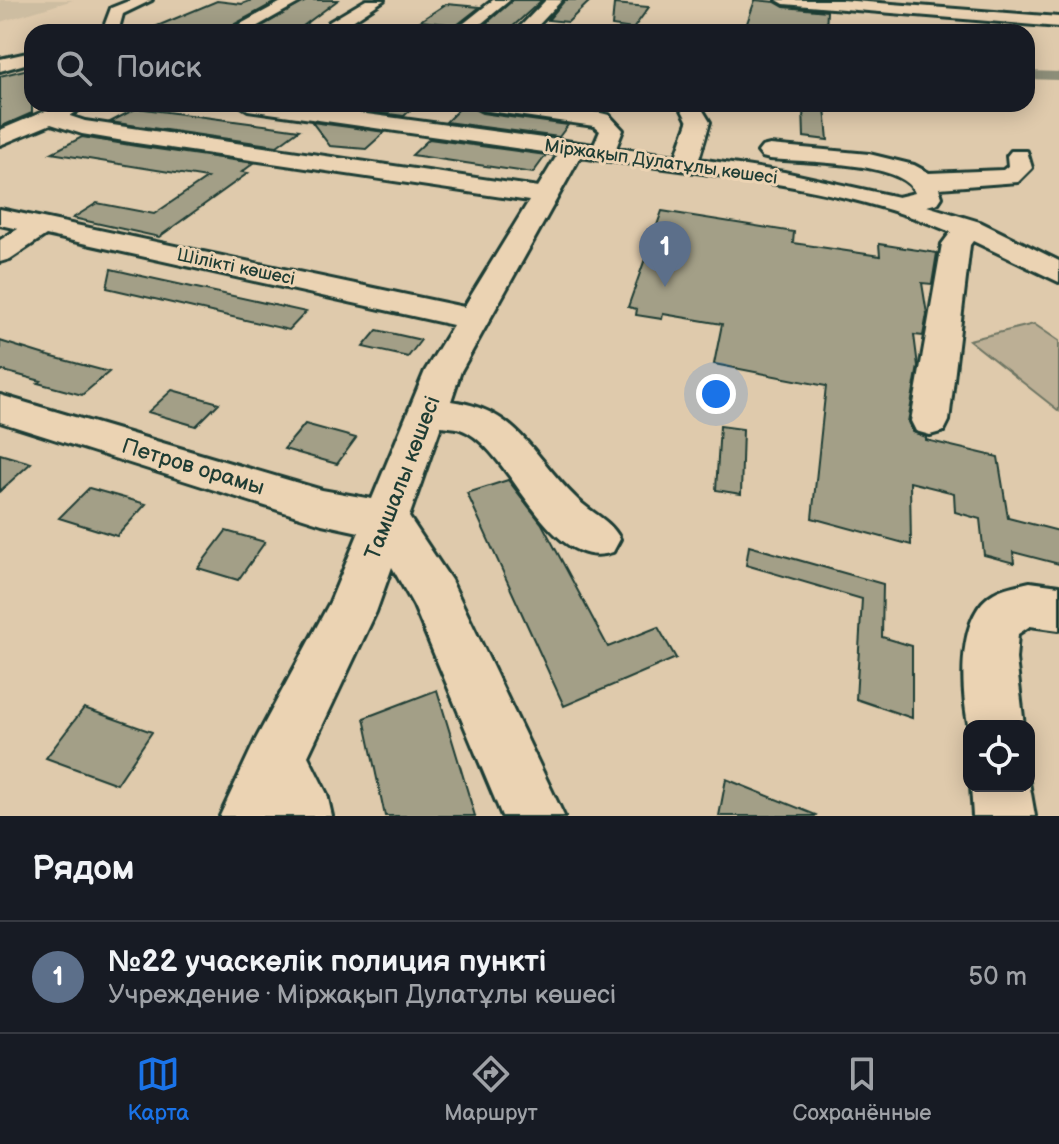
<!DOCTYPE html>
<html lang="ru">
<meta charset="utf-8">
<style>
body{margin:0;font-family:"Balsamiq Sans",sans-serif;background:#242831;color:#f1f3f6}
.controls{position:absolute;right:24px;bottom:24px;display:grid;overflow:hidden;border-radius:16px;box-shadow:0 4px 20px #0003}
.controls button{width:72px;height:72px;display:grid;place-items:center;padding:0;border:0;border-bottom:2px solid #363941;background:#171b24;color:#f1f3f6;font:40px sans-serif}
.you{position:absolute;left:716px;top:394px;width:28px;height:28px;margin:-20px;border:6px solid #fff;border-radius:50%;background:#1a73e8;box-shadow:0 0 0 12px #1a73e833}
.badge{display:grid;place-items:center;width:52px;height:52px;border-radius:50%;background:#1a73e8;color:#fff;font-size:26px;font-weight:700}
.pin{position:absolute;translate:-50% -66px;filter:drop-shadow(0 2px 4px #0008)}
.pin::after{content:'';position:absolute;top:42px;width:28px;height:24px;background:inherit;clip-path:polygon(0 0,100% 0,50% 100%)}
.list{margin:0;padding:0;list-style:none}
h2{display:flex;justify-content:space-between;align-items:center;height:104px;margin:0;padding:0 32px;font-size:34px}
h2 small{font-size:26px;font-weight:400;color:#9ea1a6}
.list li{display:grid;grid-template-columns:52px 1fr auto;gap:24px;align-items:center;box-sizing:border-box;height:112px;padding:0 32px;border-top:2px solid #363941}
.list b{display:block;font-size:30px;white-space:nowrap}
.list p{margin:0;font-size:26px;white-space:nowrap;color:#9ea1a6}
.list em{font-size:26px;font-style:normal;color:#9ea1a6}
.icon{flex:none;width:44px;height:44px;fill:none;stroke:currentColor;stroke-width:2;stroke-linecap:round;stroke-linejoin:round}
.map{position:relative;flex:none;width:1059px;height:816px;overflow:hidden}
.search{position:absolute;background:#171b24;box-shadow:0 4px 20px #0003;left:24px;right:24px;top:24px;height:88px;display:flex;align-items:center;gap:20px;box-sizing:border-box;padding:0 28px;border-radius:24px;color:#9ea1a6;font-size:30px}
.sheet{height:216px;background:#171b24}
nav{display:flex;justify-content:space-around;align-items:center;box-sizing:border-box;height:112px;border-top:2px solid #363941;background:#171b24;font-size:22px;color:#9ea1a6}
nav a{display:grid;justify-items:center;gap:4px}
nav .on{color:#1a73e8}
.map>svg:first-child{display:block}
.built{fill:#cdbda1}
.green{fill:#bcaf95;stroke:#6e7664;stroke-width:2}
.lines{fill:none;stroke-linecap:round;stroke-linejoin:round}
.canal{fill:#8d8e79;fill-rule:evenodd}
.building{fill:#a39f87;stroke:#1f3d34;stroke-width:2}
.minor-casing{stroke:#1f3d34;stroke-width:6}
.minor{fill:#ebd3b3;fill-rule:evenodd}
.labels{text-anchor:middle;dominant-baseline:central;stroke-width:6;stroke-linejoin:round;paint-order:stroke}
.far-street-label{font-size:18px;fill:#1f3d34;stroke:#ebd3b3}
.street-label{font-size:22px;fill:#1f3d34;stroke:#ebd3b3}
</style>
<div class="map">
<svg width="1059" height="816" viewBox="0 0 1059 816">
<rect width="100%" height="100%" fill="#dfcaac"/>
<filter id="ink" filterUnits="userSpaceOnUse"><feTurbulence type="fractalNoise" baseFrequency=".0125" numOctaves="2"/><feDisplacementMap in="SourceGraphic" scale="16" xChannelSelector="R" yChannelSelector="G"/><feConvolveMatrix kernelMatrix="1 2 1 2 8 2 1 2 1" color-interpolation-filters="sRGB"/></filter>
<g filter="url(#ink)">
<path class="built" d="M0,0H73L0,22Z"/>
<path class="green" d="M1034,324L1059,341V411L969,340Z"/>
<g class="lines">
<path class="canal" d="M1027,71L1059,72V80L1027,79Z"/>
</g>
<path class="building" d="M252,0H279L224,30L143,32L217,1L242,4Z
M307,0H338L295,32L254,31Z
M513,0H542L509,30L481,28Z
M565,0H591L568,22L548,20Z
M755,0L775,2L784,7L827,11L826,32L746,26Z
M446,4L480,7L457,25L420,21Z
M614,4L649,7L633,29L612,26Z
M32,68V113L0,127V76Z
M337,104H417L404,116L334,107Z
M464,104L482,113L568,125L559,137L446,122Z
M803,106L825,108L828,140L804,137Z
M137,108L264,125L299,130L277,146L110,122Z
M312,122L385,132L366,149L330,146Z
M82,137L136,146L254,163L242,172L248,173L159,237L73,218L97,203L154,214L207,178L51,153Z
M429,139L546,155L533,173L412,155Z
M662,211L794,232L793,243L880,256L879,244L937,253L932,284L922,283L927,314L923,336L914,335L918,366L908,422L913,432L926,437V440L998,457L1008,518L1059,531V564L1013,552L1014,563L984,555L980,519L955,512L954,493L910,482L911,545L812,518L826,386L714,364L722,324L663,314L662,319L636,315L637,309L628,307Z
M111,269L137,275L306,312L289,330L107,288Z
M377,330L421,340L408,357L363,347Z
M0,341L45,355L109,372L82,395L38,383L41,381L0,370Z
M172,390L219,403L196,426L148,412Z
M305,424L356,438L337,464L284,449Z
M720,426L743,429L741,494L716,490Z
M0,454L31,463L0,491Z
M508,480L542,524L608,647L658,627L676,658L564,706L467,493Z
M89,488L146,504L117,536L59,518Z
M226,531L265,542L238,580L198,568Z
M749,546L883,584L882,637L912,646V718L856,699L862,599L746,565Z
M437,690L475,816H385L364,718Z
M84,708L152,732L117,784L46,758Z
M726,779L816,815L815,816H719Z"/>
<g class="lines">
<defs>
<path id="minor" d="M131,0H152L123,14L118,32H102L111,8Z
M285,0H304L247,32H226Z
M366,0H384L348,24L360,32H338L329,28V22Z
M493,0H510L471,32H453Z
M546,0H562L532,32H515Z
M777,0H841L1059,17V27L784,4Z
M32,52V62L0,71V59Z
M62,104H81L83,107L70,116L85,121L538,187L558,154L248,110L238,104H293L594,145L600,131L594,126L482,110L472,104H529L601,113L609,115L623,130L616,148L676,156L688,122L679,104H699L710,122L699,159L784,172L898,197L915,193C905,161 800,162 770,159L762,157L758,152L762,147L770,145L869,154L914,165L929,173L1003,170L1008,166L1007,156L1011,151H1027L1032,168L1018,182L939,188L942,197L938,203L927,206L980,222L1059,261V282L973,241L970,245L949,421L944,431L930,435L916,431L911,421L942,244L951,232C836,183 703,174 580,157L461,371L451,401C518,410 531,454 575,497C590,513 610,519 620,539L613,552C547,575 511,446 460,429C455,427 447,427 441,426L409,517L451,580L564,816H502L414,606L392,567L376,612L308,756L327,794L332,816H220L256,739L330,602L359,532L322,524L0,422V395L322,490L372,499L425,371L453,325L46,235L10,259L0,262V240L18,229L0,225V209L464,307L529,201L136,143L82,134L51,124L0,145V130Z
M1030,582L1059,586V630L1030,626L1018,634L1016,659L1024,726H969V728C961,692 956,614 994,593C1004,587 1018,585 1030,582Z
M1029,782L1035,816H973L971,786H1029Z"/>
</defs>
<use href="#minor" class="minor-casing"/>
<use href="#minor" class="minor"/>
</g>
</g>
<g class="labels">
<g class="far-street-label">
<text transform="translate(661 162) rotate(8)">Міржақып Дулатұлы көшесі</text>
<text transform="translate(236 267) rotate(12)">Шілікті көшесі</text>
</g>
<g class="street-label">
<text transform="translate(193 467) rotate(17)">Петров орамы</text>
<text transform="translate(403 478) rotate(-69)">Тамшалы көшесі</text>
</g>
</g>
</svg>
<div class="controls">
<button><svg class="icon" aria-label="locate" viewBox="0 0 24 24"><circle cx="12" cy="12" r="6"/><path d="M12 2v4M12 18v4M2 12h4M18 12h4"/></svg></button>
</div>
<div class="you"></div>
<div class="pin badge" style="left:665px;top:287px;background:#5c6f8a">1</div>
<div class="search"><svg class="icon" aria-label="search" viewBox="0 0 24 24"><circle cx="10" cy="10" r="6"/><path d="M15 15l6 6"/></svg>Поиск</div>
</div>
<section class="sheet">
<h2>Рядом<small></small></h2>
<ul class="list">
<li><span class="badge" style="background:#5c6f8a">1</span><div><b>№22 учаскелік полиция пункті</b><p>Учреждение · Міржақып Дулатұлы көшесі</p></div><em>50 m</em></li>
</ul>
</section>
<nav>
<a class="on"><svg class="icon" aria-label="map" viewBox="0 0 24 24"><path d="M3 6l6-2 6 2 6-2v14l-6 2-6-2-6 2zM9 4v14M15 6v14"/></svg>Карта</a>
<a><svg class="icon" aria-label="directions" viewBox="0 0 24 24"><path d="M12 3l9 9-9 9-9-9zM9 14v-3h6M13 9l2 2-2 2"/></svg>Маршрут</a>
<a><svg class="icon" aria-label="saved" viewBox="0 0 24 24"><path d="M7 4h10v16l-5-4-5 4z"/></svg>Сохранённые</a>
</nav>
